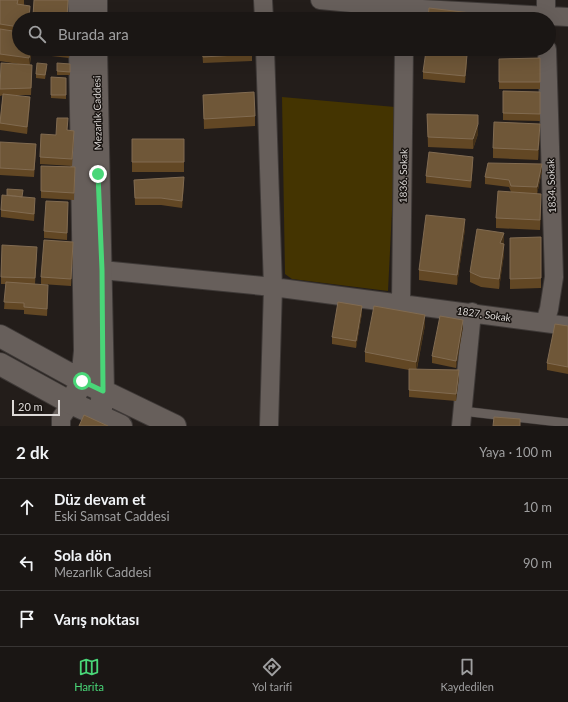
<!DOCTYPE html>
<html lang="tr">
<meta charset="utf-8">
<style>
body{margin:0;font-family:Lato,sans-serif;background:#272322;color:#f1f3f6}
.scale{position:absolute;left:12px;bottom:10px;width:48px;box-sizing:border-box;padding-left:4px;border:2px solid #ddd9d7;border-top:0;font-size:11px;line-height:14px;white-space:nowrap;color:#ddd9d7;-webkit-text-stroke:3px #191411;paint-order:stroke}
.stop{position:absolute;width:12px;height:12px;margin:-9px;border:3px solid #49d778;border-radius:50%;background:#fff}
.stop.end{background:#49d778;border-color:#fff;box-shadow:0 1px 4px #0008}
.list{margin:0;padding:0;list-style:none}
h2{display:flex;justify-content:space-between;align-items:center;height:52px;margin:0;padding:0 16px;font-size:17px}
h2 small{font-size:13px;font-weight:400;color:#9f9fa0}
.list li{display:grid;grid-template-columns:26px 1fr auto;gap:12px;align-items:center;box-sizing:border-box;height:56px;padding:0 16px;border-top:1px solid #383534}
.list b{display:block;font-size:15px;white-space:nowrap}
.list p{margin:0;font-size:13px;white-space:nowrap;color:#9f9fa0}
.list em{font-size:13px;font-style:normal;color:#9f9fa0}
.icon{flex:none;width:22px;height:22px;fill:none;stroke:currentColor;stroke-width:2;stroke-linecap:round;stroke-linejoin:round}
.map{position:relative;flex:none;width:568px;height:426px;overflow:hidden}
.search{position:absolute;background:#1a1614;box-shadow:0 4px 16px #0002;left:12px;right:12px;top:12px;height:44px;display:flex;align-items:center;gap:10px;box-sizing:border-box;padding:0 14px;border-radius:22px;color:#9f9fa0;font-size:15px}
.sheet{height:220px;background:#1a1614}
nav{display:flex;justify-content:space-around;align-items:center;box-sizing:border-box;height:56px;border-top:1px solid #383534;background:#1a1614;font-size:11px;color:#9f9fa0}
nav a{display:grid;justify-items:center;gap:2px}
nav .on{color:#49d778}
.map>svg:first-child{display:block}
.green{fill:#443401}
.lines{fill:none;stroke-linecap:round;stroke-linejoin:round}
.service-casing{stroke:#3e3937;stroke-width:10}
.minor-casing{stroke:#3e3937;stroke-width:20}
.tertiary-casing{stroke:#3e3937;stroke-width:24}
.service{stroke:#675f5b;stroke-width:9}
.minor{stroke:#675f5b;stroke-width:18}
.tertiary{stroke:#675f5b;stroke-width:22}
.wall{fill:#624724}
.shaded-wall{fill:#433018}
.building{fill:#6f5738;stroke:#816b51}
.route{stroke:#49d778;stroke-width:5}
.labels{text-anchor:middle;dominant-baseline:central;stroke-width:3;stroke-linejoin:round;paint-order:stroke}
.street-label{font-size:10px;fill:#ddd9d7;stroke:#191411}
</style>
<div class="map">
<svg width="568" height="426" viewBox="0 0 568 426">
<rect width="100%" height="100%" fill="#231d1a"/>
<path class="green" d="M282,97L395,107L394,171L388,291L292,279L285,274Z"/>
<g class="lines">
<defs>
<path id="service" d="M462,411L568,423"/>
<path id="minor" d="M263,0L264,19
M320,0L404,8L568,17
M546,0V19
M265,49L273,287L568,326
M102,270L273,287L269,426
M401,303L404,49
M545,322L549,309L554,277L547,49
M61,426V418L71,403
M461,426L472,312"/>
<path id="tertiary" d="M79,0L80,19
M96,0V19
M96,49L103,391L100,417
M0,336L82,381L175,426
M0,364L71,403L121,426
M71,403L82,381L85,351L80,49"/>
</defs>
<use href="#service" class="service-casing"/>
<use href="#minor" class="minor-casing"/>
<use href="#tertiary" class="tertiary-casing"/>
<use href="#service" class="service"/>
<use href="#minor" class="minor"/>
<use href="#tertiary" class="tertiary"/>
</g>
<path class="wall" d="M0,0H24V5L30,16L19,19V49H32L30,64L32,72L31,95H14L30,104L27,134L0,130V119L3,95L0,96V80L18,64L0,61Z
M34,0H68L67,19H33Z
M34,49H70L69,58L34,54Z
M202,49H252V61L203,63Z
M451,49H468V51Z
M495,49H535V55L495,53Z
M540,58V89H499V59Z
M467,62L465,83L423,79V72Z
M57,63L70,64V75H57Z
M47,67L45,79L36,78V74Z
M51,77L66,78V99L51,98Z
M503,91L540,92V121L503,120Z
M203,95L255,116V126L204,129Z
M427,114L478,134L473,149L428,147Z
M68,130L74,138L72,166L40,164V157L56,135Z
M540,134L538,160L493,158V148Z
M132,139H184V172H132Z
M0,142L36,151L34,177L0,175Z
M473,164L471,188L426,183V176Z
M41,166L75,167L74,200L41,198Z
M542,171L537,194L541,204L540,230L496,228V218L511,192L509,187L485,184V177Z
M134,180L184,184L182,208L161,205H135Z
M23,197L35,205L34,221L1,217V210Z
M68,209L67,240L44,238V231Z
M465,229L457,285L419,280V270Z
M541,237V288L510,289V238Z
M504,243V254L499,289L481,287L470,282V272Z
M73,249L71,286L41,284V277Z
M37,254L35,284L48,292L47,316L24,314V310L4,309L6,284H1V277Z
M362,313L356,348L332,344V337Z
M425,325L417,369L459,377L456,401L409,397V370L365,362V352Z
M568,326V374L547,370V363Z
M463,327L456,368L432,363V356Z"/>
<path class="shaded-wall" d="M30,6V19H29Z
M31,49H32L29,65V58Z
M467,55V62L465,83V76Z
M30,97V104L27,134V127Z
M478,124V134L473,149V139Z
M540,124V134L538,160V150Z
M473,157V164L471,188V181Z
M542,164V171L537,194V187Z
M184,177V184L182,208V201Z
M541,194V204L540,230V220Z
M35,198V205L34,221V214Z
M465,219V229L457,285V275Z
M504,233V243L500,253V243Z
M73,242V249L71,286V279Z
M504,244V254L499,289V279Z
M48,285V292L47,316V309Z
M362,306V313L356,348V341Z
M425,315V325L416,372V362Z
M463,320V327L456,368V361Z
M459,370V377L456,401V394Z"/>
<path class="building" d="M0,0H18L17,4L30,6L29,19H19V27L0,24Z
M34,0H68L67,18L33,16Z
M429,8L471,13L470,19H428Z
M117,16H173V19H117Z
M496,18L523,19H496Z
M0,29L19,32V49H31L29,58L0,54Z
M50,49H69V51Z
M202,49H252V54L203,57Z
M426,51L467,55L465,76L423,72Z
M540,58V82H499V59Z
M1,63L32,65L31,88L0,89Z
M37,63L47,64L45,75L36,74Z
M57,63L70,64V72L57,71Z
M51,77L66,78V95H51Z
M503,91L540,92V114L503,113Z
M254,92L255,116L204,119L203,95Z
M3,94L30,97L27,127L0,123Z
M427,114L478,115V124L473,139L428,137Z
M57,118H68L67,130L74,131L72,159L40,157L41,134L56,135Z
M494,122L540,124L538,150L493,148Z
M132,139H184V162H132Z
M0,142L36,144L34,170L0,168Z
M429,152L473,157L471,181L426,176Z
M488,163L542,164L537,187L511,186L509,180L485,177Z
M41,166L75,167L74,193L41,191Z
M184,177L182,201L161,198H135L134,180Z
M7,189L23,190L22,197L7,195Z
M498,191L541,194L540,220L496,218Z
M2,195L35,198L34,214L1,210Z
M46,201L68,202L67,233L44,231Z
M426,215L465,219L457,275L419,270Z
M477,229L504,233L500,243L504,244L499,279L481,277L470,272Z
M541,237V278L510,279V238Z
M44,240L73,242L71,279L41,277Z
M2,245L37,247L35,278L1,277Z
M6,282L48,285L47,309L24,307V303L4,302Z
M338,302L362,306L356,341L332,337Z
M374,306L425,315L416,362L365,352Z
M440,316L463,320L456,361L432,356Z
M555,324L568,326V367L547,363Z
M409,369L459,370L456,394L409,390Z
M84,415L108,426H79Z
M494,417L520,419V426H493Z"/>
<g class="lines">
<path class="route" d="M82,381L103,391L102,270L98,174"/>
</g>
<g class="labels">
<g class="street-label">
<text transform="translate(97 113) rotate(-91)">Mezarlık Caddesi</text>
<text transform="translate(403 176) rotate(-89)">1836. Sokak</text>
<text transform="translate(551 186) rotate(-92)">1834. Sokak</text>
<text transform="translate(484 314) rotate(8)">1827. Sokak</text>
</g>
</g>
</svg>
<div class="scale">20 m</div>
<div class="stop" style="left:82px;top:381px"></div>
<div class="stop end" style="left:98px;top:174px"></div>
<div class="search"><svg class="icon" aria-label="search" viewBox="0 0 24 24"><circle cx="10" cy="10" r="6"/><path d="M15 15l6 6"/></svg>Burada ara</div>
</div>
<section class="sheet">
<h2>2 dk<small>Yaya · 100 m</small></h2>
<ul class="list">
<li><svg class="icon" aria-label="ahead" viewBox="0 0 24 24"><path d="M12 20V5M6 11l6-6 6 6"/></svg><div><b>Düz devam et</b><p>Eski Samsat Caddesi</p></div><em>10 m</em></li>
<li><svg class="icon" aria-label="left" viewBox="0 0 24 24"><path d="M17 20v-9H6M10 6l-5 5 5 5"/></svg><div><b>Sola dön</b><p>Mezarlık Caddesi</p></div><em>90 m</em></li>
<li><svg class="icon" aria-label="arrive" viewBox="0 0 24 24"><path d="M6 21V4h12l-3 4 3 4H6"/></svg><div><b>Varış noktası</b></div></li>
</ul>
</section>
<nav>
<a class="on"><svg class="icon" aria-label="map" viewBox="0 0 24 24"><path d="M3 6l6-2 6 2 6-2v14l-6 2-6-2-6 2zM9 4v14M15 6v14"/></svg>Harita</a>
<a><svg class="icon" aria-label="directions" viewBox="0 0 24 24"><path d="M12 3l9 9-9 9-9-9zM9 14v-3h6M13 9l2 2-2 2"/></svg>Yol tarifi</a>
<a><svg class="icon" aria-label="saved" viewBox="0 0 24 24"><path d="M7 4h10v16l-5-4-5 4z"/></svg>Kaydedilen</a>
</nav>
